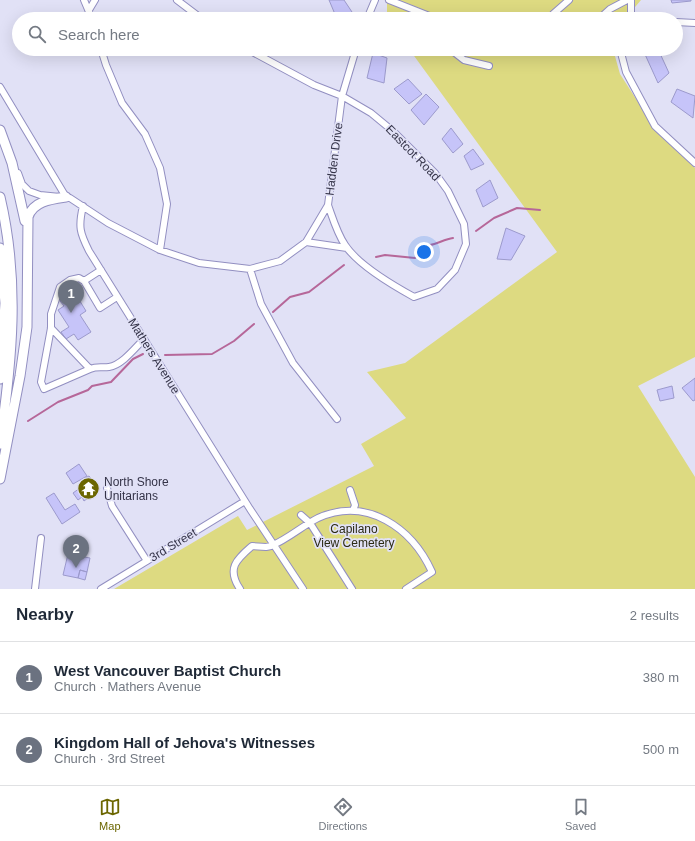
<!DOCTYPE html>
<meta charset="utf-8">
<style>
body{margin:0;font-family:Arial,sans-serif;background:#f6f6f7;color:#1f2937}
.you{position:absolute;left:424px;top:252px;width:14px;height:14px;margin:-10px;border:3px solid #fff;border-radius:50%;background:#1a73e8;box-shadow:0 0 0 6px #1a73e833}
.badge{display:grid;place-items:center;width:26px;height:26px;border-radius:50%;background:#6b6600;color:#fff;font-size:13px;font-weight:700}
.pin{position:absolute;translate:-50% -33px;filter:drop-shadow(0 1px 2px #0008)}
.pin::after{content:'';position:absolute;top:21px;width:14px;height:12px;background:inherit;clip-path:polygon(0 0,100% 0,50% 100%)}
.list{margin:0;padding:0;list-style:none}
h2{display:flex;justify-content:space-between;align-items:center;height:52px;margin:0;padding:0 16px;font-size:17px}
h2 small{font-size:13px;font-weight:400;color:#747a83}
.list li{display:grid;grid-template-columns:26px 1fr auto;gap:12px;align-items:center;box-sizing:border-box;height:72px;padding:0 16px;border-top:1px solid #e0e1e3}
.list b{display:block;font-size:15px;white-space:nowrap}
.list p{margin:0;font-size:13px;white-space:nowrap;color:#747a83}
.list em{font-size:13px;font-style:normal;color:#747a83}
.icon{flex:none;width:22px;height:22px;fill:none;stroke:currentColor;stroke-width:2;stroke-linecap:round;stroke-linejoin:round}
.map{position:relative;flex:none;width:695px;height:589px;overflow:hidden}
.search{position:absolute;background:#fff;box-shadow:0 4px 16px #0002;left:12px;right:12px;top:12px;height:44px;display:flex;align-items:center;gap:10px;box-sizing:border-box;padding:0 14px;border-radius:22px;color:#747a83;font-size:15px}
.sheet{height:196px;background:#fff}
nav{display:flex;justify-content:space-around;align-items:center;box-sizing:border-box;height:56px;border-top:1px solid #e0e1e3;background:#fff;font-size:11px;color:#747a83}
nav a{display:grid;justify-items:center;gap:2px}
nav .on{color:#6b6600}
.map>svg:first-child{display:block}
.green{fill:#ddda81}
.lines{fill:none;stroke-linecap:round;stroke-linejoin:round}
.stream{stroke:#b66799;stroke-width:2}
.building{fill:#c6c4f9;stroke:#9c9acc}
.minor-casing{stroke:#928fc1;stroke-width:8}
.highway-casing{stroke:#928fc1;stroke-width:11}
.minor{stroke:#fff;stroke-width:6}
.highway{stroke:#fff;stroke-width:9}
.labels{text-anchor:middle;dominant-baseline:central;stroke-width:3.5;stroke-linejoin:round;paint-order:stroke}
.street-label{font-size:12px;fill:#343348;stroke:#e1e1f6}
.poi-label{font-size:12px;fill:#343348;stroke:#e1e1f6;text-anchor:start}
.park-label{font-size:12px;fill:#2c2b14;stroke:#e1e1f6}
</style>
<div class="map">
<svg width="695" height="589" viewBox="0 0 695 589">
<rect width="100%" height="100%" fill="#e1e1f6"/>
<path class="green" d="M387,0H641L625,19H387Z
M409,49H613L620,74L656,130L695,168V357L638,386L695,477V589H114L238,516L247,530L374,466L361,444L406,418L367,372L405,363L557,252Z"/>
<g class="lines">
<path class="stream" d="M476,231L494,218L517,208L540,210
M376,257L385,255L415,258L417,256L421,246C425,244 426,246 430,245C437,244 445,239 453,238
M273,312L290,297L309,292L344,265
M165,355L212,354L234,341L254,324
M28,421L58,402L88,390L92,386L111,382L133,359L143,354"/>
</g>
<path class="building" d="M329,0H344L354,15L344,19H337Z
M671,0H691V1L672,3Z
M385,49H404L403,55Z
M647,49H658L669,73L658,83L643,50Z
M373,53L387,58L384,83L367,78Z
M408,79L422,94L409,104L394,89Z
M677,89L695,96L693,118L671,102Z
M426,94L439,107L424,125L411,110Z
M451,128L463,144L453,153L442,139Z
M473,149L484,164L471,170L464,156Z
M490,180L498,198L483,207L476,190Z
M506,228L525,236L511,260L497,259Z
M70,285L86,311L80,315L91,332L78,340L74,334L66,339L61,332L69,327L58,310L64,306L60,301L67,296L63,290Z
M695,378V400L693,401L682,388Z
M672,386L674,398L660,401L657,390Z
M79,464L87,476L73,484L66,473Z
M89,476L100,489L84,501L82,497L78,500L73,493L80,488L78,485L84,481L85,483L87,481L85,478Z
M54,493L65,510L75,504L80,512L62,524L46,498Z
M68,554L90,558L87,572L80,570L78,578L63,575Z
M80,570L87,572L85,580L78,578Z"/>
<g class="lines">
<defs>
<path id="minor" d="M84,0L92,19
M177,0L202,19
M389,0L437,19
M631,0V19
M89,10L95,0
M367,19L375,0
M552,19L553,14L569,0
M599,19L610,9L627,0
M676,22L695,23
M101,49L106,65L122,103L145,134L160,168L167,204L160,250
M247,49L314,85L342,96L371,113L394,132L435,173L448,191L464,224L466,244L455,270L437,289L414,297C394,286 358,265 345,245C337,233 333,219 328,205
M450,49L464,60L489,66
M620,49L626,72L655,126L695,163
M0,87L66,197
M18,173L22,184L29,191L40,195L70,198L108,223L160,250L199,263L250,269L280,261L306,242L328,205L342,96L356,49
M83,206C78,227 80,233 89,251L250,509L303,589
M306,242L347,248
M250,269L261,304L293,363L337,419
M84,281L101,270
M51,328L90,369L44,389L41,382L51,328V314L60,287L70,280L79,278L84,281L100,308L117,297
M90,369C97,366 102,368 109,367C122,365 135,348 144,339
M107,488L112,506L147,561
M350,490L355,505L353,511
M301,515L310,523L352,589
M35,589L41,538
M101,589L245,501
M240,589C226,568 237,559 252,546L266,547L271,546C288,539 302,526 318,518C367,496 412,528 432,572L406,589"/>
<path id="highway" d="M0,130L12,163L25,221
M0,197C20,282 12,359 0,444
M0,248L5,303L0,379
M0,479L20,376L27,327L28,217C33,201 52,199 66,197"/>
</defs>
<use href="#minor" class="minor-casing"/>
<use href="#highway" class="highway-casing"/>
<use href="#minor" class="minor"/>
<use href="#highway" class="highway"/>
</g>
<defs>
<symbol id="temple-disc" viewBox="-11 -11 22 22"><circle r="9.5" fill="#6b6600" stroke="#e1e1f6"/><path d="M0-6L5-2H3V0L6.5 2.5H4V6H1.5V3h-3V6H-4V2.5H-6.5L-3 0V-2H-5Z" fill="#fff"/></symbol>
</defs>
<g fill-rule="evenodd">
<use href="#temple-disc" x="76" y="476" width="25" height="25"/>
</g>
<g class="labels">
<g class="street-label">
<text transform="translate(413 153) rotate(46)">Eastcot Road</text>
<text transform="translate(334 159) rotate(-83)">Hadden Drive</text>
<text transform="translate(154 356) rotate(58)">Mathers Avenue</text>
<text transform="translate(173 545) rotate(-31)">3rd Street</text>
</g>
<g class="poi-label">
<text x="104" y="482">North Shore<tspan x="104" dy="14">Unitarians</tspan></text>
</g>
<g class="park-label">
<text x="354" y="529">Capilano<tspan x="354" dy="14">View Cemetery</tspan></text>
</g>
</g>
</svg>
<div class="you"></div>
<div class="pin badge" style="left:71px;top:313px;background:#6b7280">1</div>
<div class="pin badge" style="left:76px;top:568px;background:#6b7280">2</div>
<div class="search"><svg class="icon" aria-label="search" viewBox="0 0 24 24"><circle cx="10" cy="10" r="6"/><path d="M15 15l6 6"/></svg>Search here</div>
</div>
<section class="sheet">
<h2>Nearby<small>2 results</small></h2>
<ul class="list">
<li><span class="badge" style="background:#6b7280">1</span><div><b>West Vancouver Baptist Church</b><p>Church · Mathers Avenue</p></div><em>380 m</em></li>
<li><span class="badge" style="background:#6b7280">2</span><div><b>Kingdom Hall of Jehova's Witnesses</b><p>Church · 3rd Street</p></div><em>500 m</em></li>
</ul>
</section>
<nav>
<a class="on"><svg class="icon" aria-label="map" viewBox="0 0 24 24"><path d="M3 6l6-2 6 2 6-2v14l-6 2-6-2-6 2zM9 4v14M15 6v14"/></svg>Map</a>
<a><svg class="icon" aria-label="directions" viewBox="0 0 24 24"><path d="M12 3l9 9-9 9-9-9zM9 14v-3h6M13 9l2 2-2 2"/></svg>Directions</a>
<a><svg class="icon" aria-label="saved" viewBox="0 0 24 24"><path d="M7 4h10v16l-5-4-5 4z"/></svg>Saved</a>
</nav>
